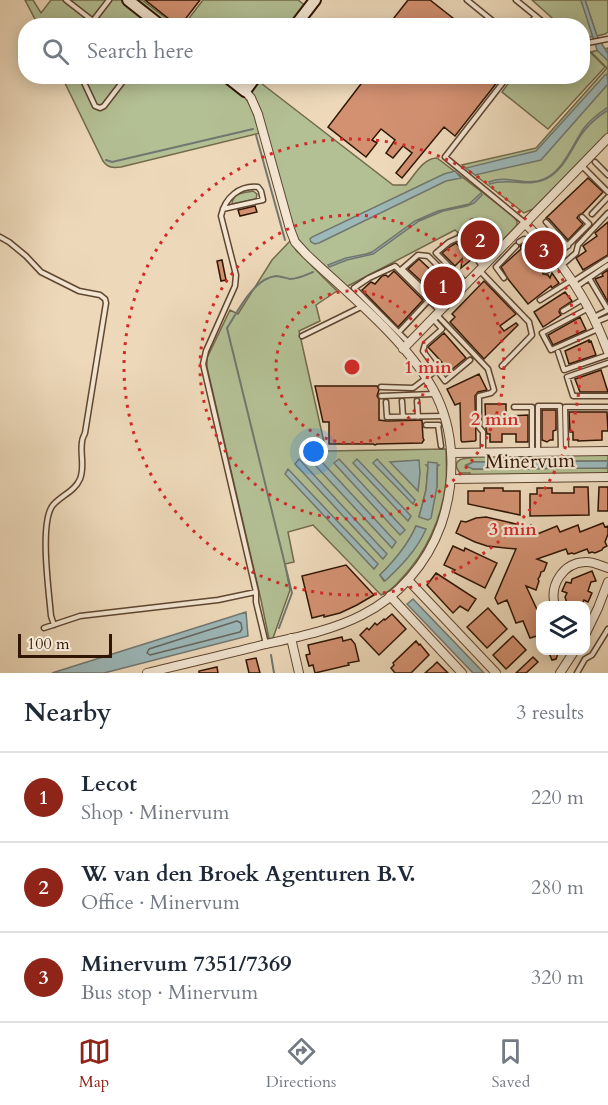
<!DOCTYPE html>
<meta charset="utf-8">
<style>
body{margin:0;font-family:Cardo,serif;background:#f6f6f7;color:#1f2937}
.controls{position:absolute;right:18px;bottom:18px;display:grid;overflow:hidden;border-radius:12px;box-shadow:0 3px 15px #0003}
.controls button{width:54px;height:54px;display:grid;place-items:center;padding:0;border:0;border-bottom:2px solid #e0e1e3;background:#fff;color:#1f2937;font:30px sans-serif}
.scale{position:absolute;left:18px;bottom:15px;width:94px;box-sizing:border-box;padding-left:6px;border:3px solid #301503;border-top:0;font-size:16px;line-height:21px;white-space:nowrap;color:#301503;-webkit-text-stroke:4px #f3e6d2;paint-order:stroke}
.you{position:absolute;left:314px;top:452px;width:21px;height:21px;margin:-15px;border:4px solid #fff;border-radius:50%;background:#1a73e8;box-shadow:0 0 0 9px #1a73e833}
.badge{display:grid;place-items:center;width:39px;height:39px;border-radius:50%;background:#8f2418;color:#fff;font-size:20px;font-weight:700}
.pin{position:absolute;translate:-50% -50%;border:3px solid #fff;box-shadow:0 2px 6px #0006}
.list{margin:0;padding:0;list-style:none}
h2{display:flex;justify-content:space-between;align-items:center;height:78px;margin:0;padding:0 24px;font-size:26px}
h2 small{font-size:20px;font-weight:400;color:#747a83}
.list li{display:grid;grid-template-columns:39px 1fr auto;gap:18px;align-items:center;box-sizing:border-box;height:90px;padding:0 24px;border-top:2px solid #e0e1e3}
.list b{display:block;font-size:22px;white-space:nowrap}
.list p{margin:0;font-size:20px;white-space:nowrap;color:#747a83}
.list em{font-size:20px;font-style:normal;color:#747a83}
.icon{flex:none;width:33px;height:33px;fill:none;stroke:currentColor;stroke-width:2;stroke-linecap:round;stroke-linejoin:round}
.map{position:relative;flex:none;width:608px;height:673px;overflow:hidden}
.search{position:absolute;background:#fff;box-shadow:0 3px 15px #0003;left:18px;right:18px;top:18px;height:66px;display:flex;align-items:center;gap:15px;box-sizing:border-box;padding:0 21px;border-radius:24px;color:#747a83;font-size:22px}
.sheet{height:348px;background:#fff}
nav{display:flex;justify-content:space-around;align-items:center;box-sizing:border-box;height:84px;border-top:2px solid #e0e1e3;background:#fff;font-size:16px;color:#747a83}
nav a{display:grid;justify-items:center;gap:3px}
nav .on{color:#8f2418}
.map>svg:first-child{display:block}
.green{fill:#b3c094;stroke:#726a4c;stroke-width:1.5;fill-rule:evenodd}
.water{fill:#9cb8b9;stroke:#717770;stroke-width:1.5}
.lines{fill:none;stroke-linecap:round;stroke-linejoin:round}
.shore{stroke:#66665e;stroke-width:1.5}
.stream{stroke:#717770;stroke-width:2}
.building{fill:#d39172;stroke:#301503;stroke-width:1.5}
.lane-casing{stroke:#5f4631;stroke-width:7}
.street-casing{stroke:#5f4631;stroke-width:10}
.secondary-casing{stroke:#301503;stroke-width:14}
.lane{stroke:#f3e6d2;stroke-width:4}
.street{stroke:#f3e6d2;stroke-width:8}
.secondary{stroke:#f3e6d2;stroke-width:10}
.ring{fill:none;stroke:#d62828;stroke-width:3;stroke-dasharray:3 6}
.labels{text-anchor:middle;dominant-baseline:central;stroke-width:4.5;stroke-linejoin:round;paint-order:stroke}
.street-label{font-size:20px;fill:#301503;stroke:#f3e6d2}
.centre{fill:#d62828;stroke:#f3e6d2;stroke-width:3}
.ring-label{font-size:18px;text-anchor:middle;font-weight:bold;fill:#d62828;stroke:#f3e6d2;stroke-width:4.5;stroke-linejoin:round;paint-order:stroke}
</style>
<div class="map">
<svg width="608" height="673" viewBox="0 0 608 673">
<rect width="100%" height="100%" fill="#edd9ba"/>
<filter id="stains"><feTurbulence type="fractalNoise" baseFrequency=".00333" numOctaves="4"/><feColorMatrix values="0 0 0 0 .2 0 0 0 0 .09 0 0 0 0 .02 0 0 0 .5 -.17"/></filter>
<radialGradient id="worn" r=".72"><stop offset=".6" stop-color="#630" stop-opacity="0"/><stop offset="1" stop-color="#630" stop-opacity=".3"/></radialGradient>
<path class="green" d="M25,0H33L41,13L51,0H124L156,25H38Z
M134,0H142L175,25H166Z
M203,0H298L307,7L292,25L183,26Z
M532,0H581L594,36L583,39L582,26L560,25Z
M585,0H608V32L605,34L597,36Z
M608,48V133L533,209L524,213L462,165L536,148L607,68L591,52Z
M589,51L605,67L548,129L502,92L513,77L582,76L583,53Z
M62,77H221C248,97 250,100 260,133L121,167C113,168 108,168 103,161Z
M257,80L393,185H406C415,175 423,158 437,158L511,214L517,221V225L499,244L477,224L464,238L455,230L344,288L305,249L296,236L252,92Z
M253,191L257,194L256,199L233,204L232,203C234,192 244,193 253,191Z
M291,240L296,250L337,291L316,305L320,321L299,331L326,451L446,449C446,460 447,471 446,482C442,518 426,553 402,578C396,585 388,593 381,595L313,525L288,532L294,562L285,564L290,590L273,638L269,639L261,600L207,367V358L230,310L238,314L272,260ZM428,466H437V487L419,517L426,490ZM416,526L425,529L384,581L380,575C395,560 408,545 416,526Z
M608,454V461L473,462L466,465L473,469L608,468V474L470,475V473H460C451,462 460,458 470,458L471,456Z"/>
<path class="water" d="M581,0H585L597,36L608,54V61L597,50Z
M607,74L608,84L541,160L475,175L466,168L536,151L605,75Z
M608,107V110C597,117 588,125 581,135C571,150 563,171 546,179C528,188 508,177 490,184L489,182C506,174 526,187 544,179C564,170 572,145 584,128C590,120 599,113 608,107Z
M455,171L461,178L446,181L319,243L315,244L311,242L310,239L312,237L444,174Z
M481,193L482,195L474,203L467,206L443,211L419,221L373,254L347,260L329,267L328,265L346,258L366,254L372,252L415,221L438,211L469,204Z
M299,459L387,554L383,559L295,464Z
M339,459L405,530L400,535L334,463Z
M357,459L411,516L408,521L353,463Z
M377,459L415,500L413,504L373,463Z
M320,460L396,542L392,548L314,464Z
M419,460L420,473L418,491L390,462Z
M608,461L607,468L473,469L466,466L473,462Z
M428,462L437,463V465H439L437,467V487L431,518L428,520L419,517L426,490L428,467L426,465H428Z
M288,469L378,564L374,569L285,474Z
M416,526L426,529C417,550 401,566 385,581L380,575C395,560 408,545 416,526Z
M413,599L484,673H473L407,604Z
M246,612L248,636L104,673H52Z"/>
<g class="lines">
<path class="shore" d="M237,621L241,623L242,629L240,632L150,655L147,653L149,649Z"/>
<path class="stream" d="M256,135L285,240
M106,160L112,162L253,129
M279,628L292,593L227,328C238,311 254,278 276,276C280,276 285,278 290,279C298,279 306,275 313,272
M271,655L274,673"/>
</g>
<path class="building" d="M145,0H200L180,26H178Z
M408,0H430L463,26H393L390,23Z
M367,76H502L455,136L444,127L402,178L396,173L412,153L403,146L393,158L386,153L395,140L381,129L372,140L377,143L366,157L328,127Z
M588,178L603,192L583,213L579,215L577,218L583,224L568,240L549,219L546,218Z
M255,206L257,212L240,216L238,210Z
M608,222V255L583,270L576,258L586,251L583,246L597,236L595,233Z
M472,228L489,243L482,251L466,235Z
M456,243L472,259L461,268L462,259L455,266L442,253L451,246Z
M525,243L528,244L535,252L533,257L543,269V274L548,275L550,278L552,273L559,283L552,288L551,286L528,304L508,279L501,267L521,249L520,246Z
M419,259L434,273L436,270L449,283L440,293L436,289L433,292L408,269Z
M222,260L226,280L221,281L217,261Z
M608,270V302L595,279L603,276L602,274Z
M394,271L423,300L398,327L362,290L371,282L375,284L382,276L386,275L388,277Z
M484,281L516,314L500,326L504,331L516,323L518,325L484,359L450,322L455,317L452,314Z
M565,292L572,301L560,309L559,312L561,315L543,327L534,312Z
M580,317L586,330L553,345L548,335Z
M444,333L466,358L450,371L428,347Z
M589,340V342L591,341L596,355L569,364L565,351Z
M601,370L608,392H580L575,379Z
M479,374L487,390L478,392L475,396L476,440L475,441L462,442L461,440L460,403L455,405L447,389Z
M315,386H377L379,390L377,396L379,399V420L387,421L422,420L423,438L424,440L422,443L377,444L375,445L373,444H329V422H323Z
M485,404H506V416L528,415V442H516V434H502V442H490V434H487L486,429Z
M542,410H556V430L553,431V440H550L547,442L542,440Z
M569,412H607L608,431H602V440L578,441V440H573V432H570Z
M574,487H588L589,515L530,516V494H537V488H552V493H574Z
M599,487H608V511H598Z
M484,488H503V491H520V515L468,504V491H484Z
M486,517L516,524L513,533L531,525L535,535L557,526L560,532L578,525L580,532L603,523L605,527L608,526V534L605,542L607,546L603,548L602,550L595,553L592,552L589,553L587,549L574,554L572,553L568,554L566,549L537,559L547,563L544,571L541,572L540,576L538,579L539,581L536,590L526,586L540,616V645L537,636L530,638L523,621L516,623L507,600L498,604L495,598L516,549L487,546L475,542L456,533L461,521L466,522L476,518Z
M453,546L464,551L465,548L497,563L485,588L453,572L455,570L444,565Z
M346,565L374,595L357,605L340,613L324,617V615L312,618L302,576Z
M592,571L596,581L591,582L588,591L592,593L588,602L584,600L581,606H568L565,597L567,593L562,591L566,582L571,583L572,579Z
M436,573L476,599L468,611L460,606L453,613L427,585Z
M488,608L507,629L487,648L467,627Z
M392,614L406,629L379,655L360,635L367,628L369,630L375,623L377,625L384,619L385,620Z
M513,636L526,650L506,669L493,655Z
M342,637L343,641L351,639L355,644L359,661L348,663L349,665L315,673L313,665L309,666L306,655L310,654L308,645Z
M416,641L419,645L420,644L429,655L411,673H395L391,668L394,665L393,663Z
M548,651H559L556,659L552,660Z
M533,657L538,662L526,673H516Z
M256,658L260,673H249L246,660Z
M437,662L448,673H425L433,666Z
M217,667L218,673H199V671Z"/>
<g class="lines">
<defs>
<path id="lane" d="M66,0L93,21
M467,0L499,26
M516,0L548,26
M89,26L109,0
M528,26L536,16
M582,44L608,39
M81,76L95,106L100,108L104,106L127,76
M508,76L445,157L525,223
M595,162L608,175
M581,165L608,192
M223,209L263,200L261,191L258,187C240,185 225,197 221,216L236,275L235,286L206,351L203,364L256,592V602L266,644
M592,214L608,197
M546,222L568,246
M460,235L472,222L500,248
M0,237L9,242L26,256L41,272L79,291L100,295L105,299L106,303L85,433C84,436 82,438 82,442C80,454 85,467 80,479C75,491 62,495 53,505C39,522 49,592 51,616L54,625
M519,242L524,239L530,240L547,259L553,254
M556,257L589,224L582,217
M562,265L576,253L578,245L608,213
M480,271L529,322L532,335L502,366
M546,271L557,262
M504,278L496,267L516,246
M589,278L608,310L594,317
M574,281L608,259
M466,283L436,253L449,242L458,238L472,252L482,266
M576,287L608,265
M540,300L572,280
M442,307L402,269L418,255L428,256L461,289
M587,309L542,333L551,350L598,329
M563,311L583,299
M437,315L488,369L494,390L491,393L479,396V427L483,432V452
M433,319L442,329L425,344L423,351L445,381L470,360
M596,322L608,317
M399,332L429,300
M302,336L361,307
M408,342L354,288L369,278L395,266L439,310
M558,352L564,370L608,355
M608,363L567,377L573,396H608
M381,387L413,388L437,370
M381,396L434,394
M402,401L403,417
M417,401L418,417
M386,402L387,417L443,416
M514,407H532V452
M426,425H439
M438,425L441,446
M538,451V406H560L561,451
M566,451L565,407H608
M44,628L80,616L218,600L256,592
M577,673L585,659L592,655L608,629"/>
<path id="street" d="M525,223C563,263 589,300 608,352
M403,349L608,138
M451,453L608,451
M452,479L608,477
M408,580L496,673
M390,596L462,673
M555,606C549,585 563,563 585,562C593,561 601,566 608,568
M586,633L598,608L608,582
M291,638L299,673
M147,673C187,663 227,654 266,644C298,637 333,630 362,615C398,597 427,564 441,525C456,481 456,431 433,389C405,339 347,293 306,254L295,242L290,229L258,114L251,98L245,91
M560,673L575,650"/>
<path id="secondary" d="M128,0L161,26
M295,26L315,0
M226,76L245,91L256,76"/>
</defs>
<use href="#lane" class="lane-casing"/>
<use href="#street" class="street-casing"/>
<use href="#secondary" class="secondary-casing"/>
<use href="#lane" class="lane"/>
<use href="#street" class="street"/>
<use href="#secondary" class="secondary"/>
</g>
<g class="ring">
<circle cx="352" cy="367" r="76"/>
<circle cx="352" cy="367" r="152"/>
<circle cx="352" cy="367" r="228"/>
</g>
<g class="labels">
<g class="street-label">
<text transform="translate(530 461) rotate(-1)">Minervum</text>
</g>
</g>
<circle cx="352" cy="367" r="9" class="centre"/>
<g class="ring-label">
<text x="428" y="373">1 min</text>
<text x="495" y="425">2 min</text>
<text x="513" y="535">3 min</text>
</g>
<rect width="100%" height="100%" filter="url(#stains)"/>
<rect width="100%" height="100%" fill="url(#worn)"/>
</svg>
<div class="controls">
<button><svg class="icon" aria-label="layers" viewBox="0 0 24 24"><path d="M12 4l9 5-9 5-9-5zM3 14l9 5 9-5"/></svg></button>
</div>
<div class="scale">100 m</div>
<div class="you"></div>
<div class="pin badge" style="left:443px;top:286px">1</div>
<div class="pin badge" style="left:480px;top:240px">2</div>
<div class="pin badge" style="left:544px;top:250px">3</div>
<div class="search"><svg class="icon" aria-label="search" viewBox="0 0 24 24"><circle cx="10" cy="10" r="6"/><path d="M15 15l6 6"/></svg>Search here</div>
</div>
<section class="sheet">
<h2>Nearby<small>3 results</small></h2>
<ul class="list">
<li><span class="badge">1</span><div><b>Lecot</b><p>Shop · Minervum</p></div><em>220 m</em></li>
<li><span class="badge">2</span><div><b>W. van den Broek Agenturen B.V.</b><p>Office · Minervum</p></div><em>280 m</em></li>
<li><span class="badge">3</span><div><b>Minervum 7351/7369</b><p>Bus stop · Minervum</p></div><em>320 m</em></li>
</ul>
</section>
<nav>
<a class="on"><svg class="icon" aria-label="map" viewBox="0 0 24 24"><path d="M3 6l6-2 6 2 6-2v14l-6 2-6-2-6 2zM9 4v14M15 6v14"/></svg>Map</a>
<a><svg class="icon" aria-label="directions" viewBox="0 0 24 24"><path d="M12 3l9 9-9 9-9-9zM9 14v-3h6M13 9l2 2-2 2"/></svg>Directions</a>
<a><svg class="icon" aria-label="saved" viewBox="0 0 24 24"><path d="M7 4h10v16l-5-4-5 4z"/></svg>Saved</a>
</nav>
